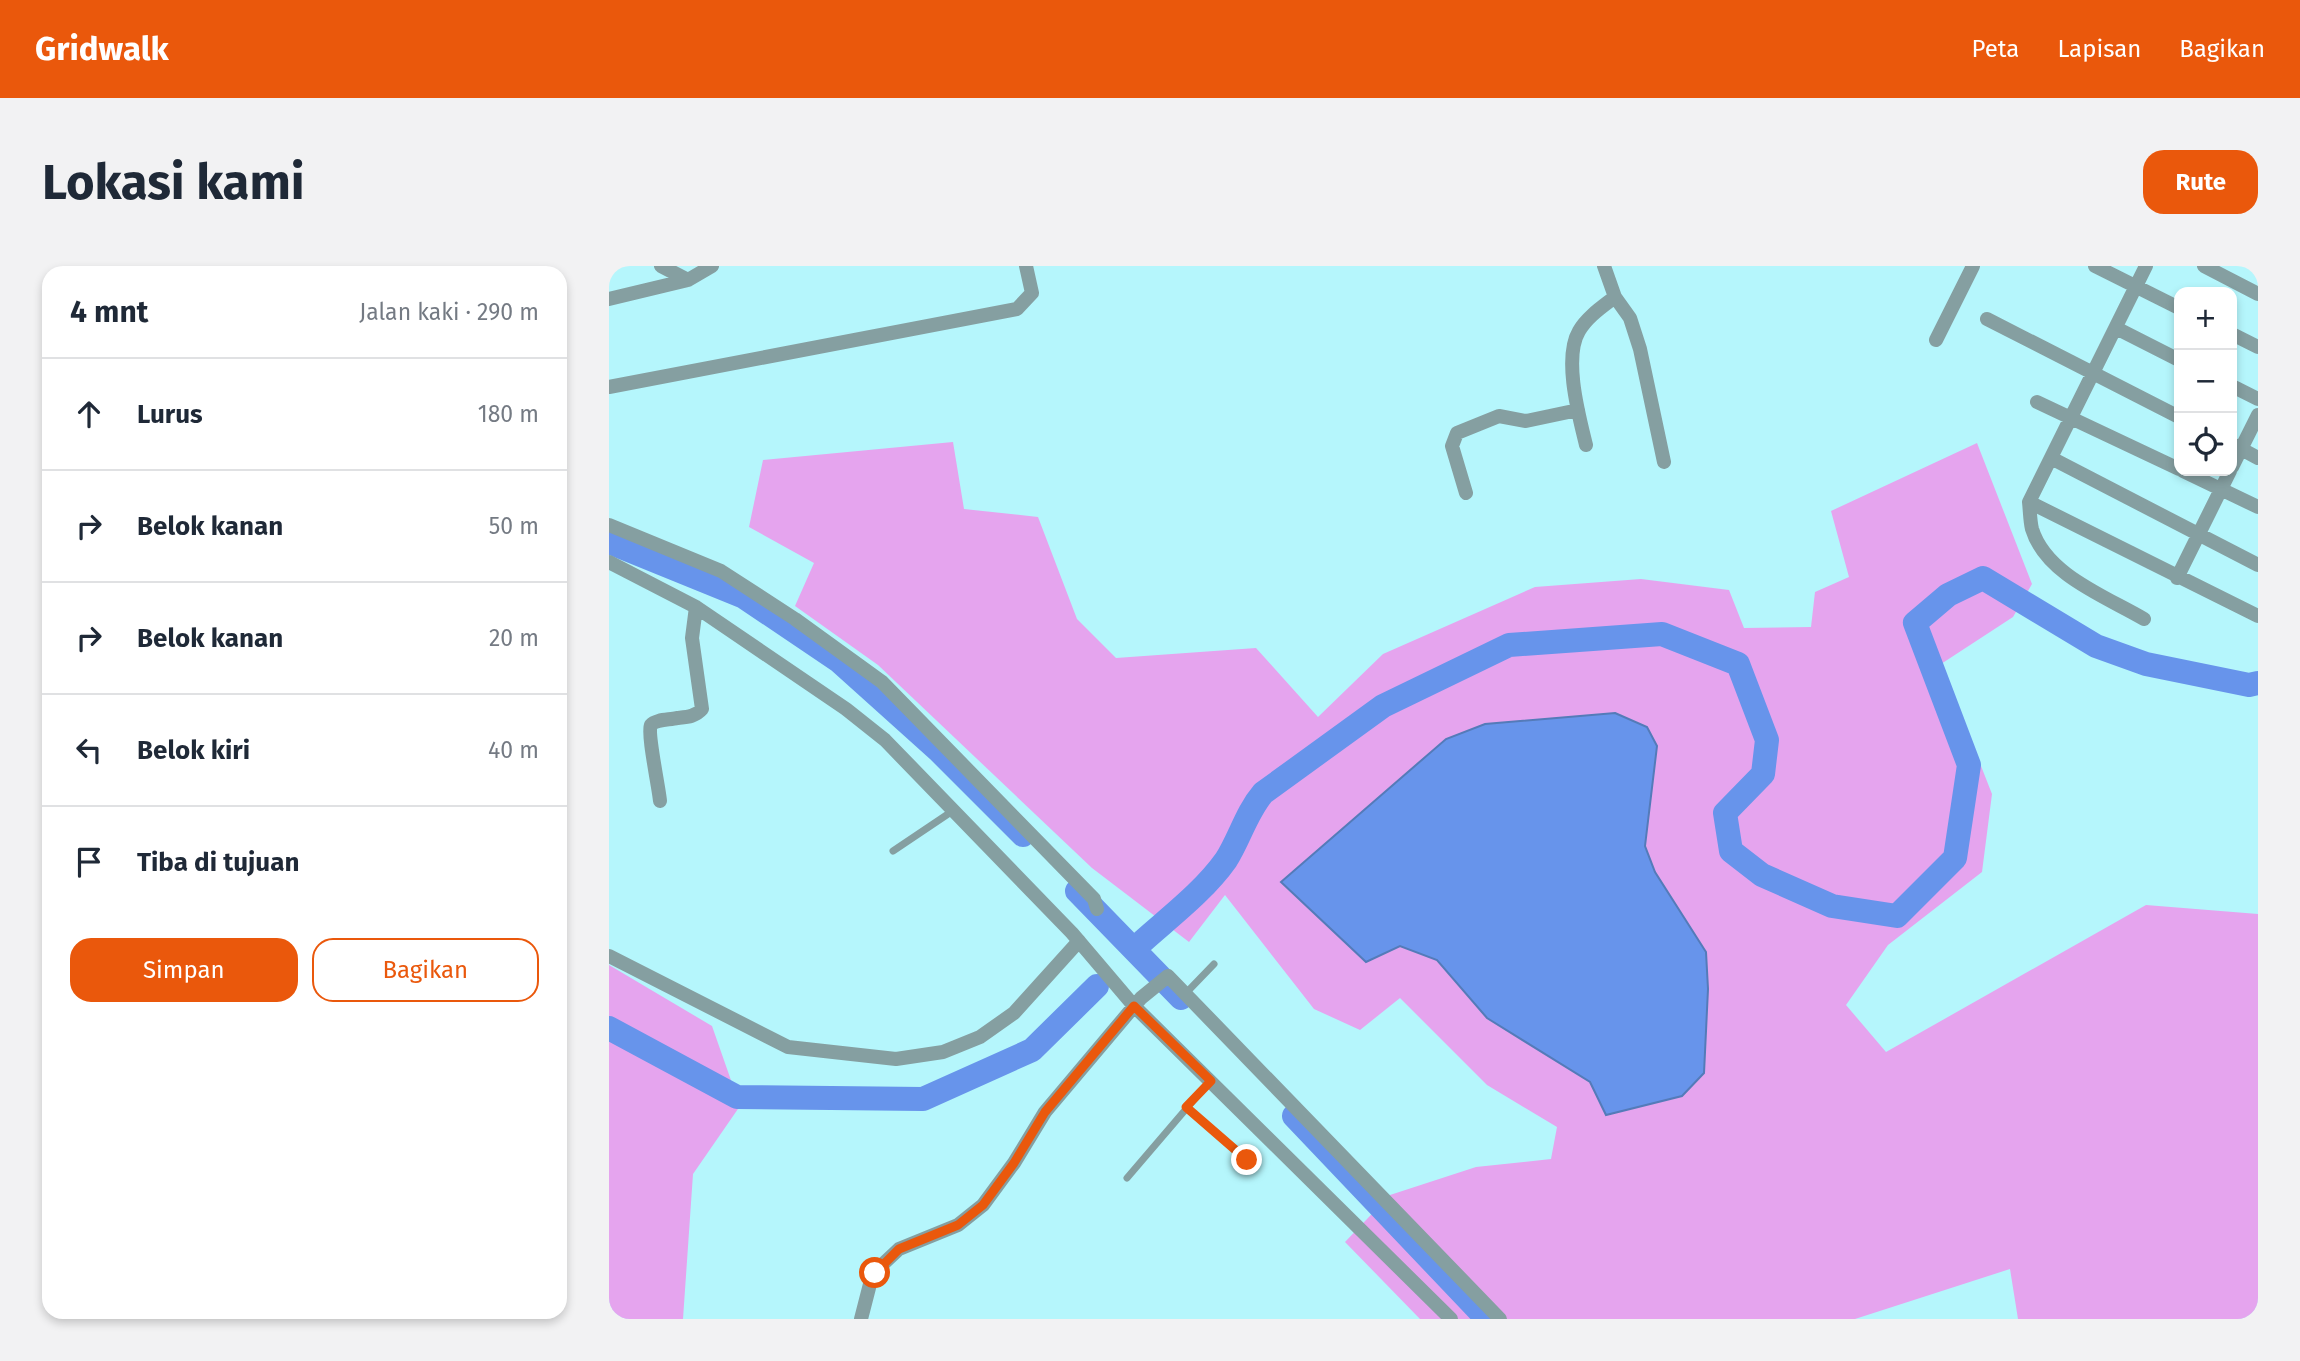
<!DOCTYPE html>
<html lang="id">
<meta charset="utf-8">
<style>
body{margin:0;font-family:"Fira Sans",sans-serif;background:#f2f2f3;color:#1f2937}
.controls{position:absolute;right:21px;top:21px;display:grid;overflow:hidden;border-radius:14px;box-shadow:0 4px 10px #0003}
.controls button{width:63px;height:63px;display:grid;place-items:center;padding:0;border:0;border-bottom:2px solid #e0e1e3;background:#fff;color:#1f2937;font:35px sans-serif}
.stop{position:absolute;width:21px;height:21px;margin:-16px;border:5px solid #ea580c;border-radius:50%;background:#fff}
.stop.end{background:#ea580c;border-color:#fff;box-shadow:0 2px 7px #0008}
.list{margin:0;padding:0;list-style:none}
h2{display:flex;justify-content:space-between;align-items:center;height:91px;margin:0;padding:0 28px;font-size:30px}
h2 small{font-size:23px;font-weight:400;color:#747a83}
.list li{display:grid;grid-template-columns:46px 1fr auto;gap:21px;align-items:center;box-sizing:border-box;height:112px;padding:0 28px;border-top:2px solid #e0e1e3}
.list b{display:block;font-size:26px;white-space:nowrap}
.list em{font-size:23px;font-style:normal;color:#747a83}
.actions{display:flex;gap:14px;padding:21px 28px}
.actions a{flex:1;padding:16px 0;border:2px solid #ea580c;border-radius:21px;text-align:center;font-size:24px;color:#ea580c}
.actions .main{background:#ea580c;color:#fff}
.icon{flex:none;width:38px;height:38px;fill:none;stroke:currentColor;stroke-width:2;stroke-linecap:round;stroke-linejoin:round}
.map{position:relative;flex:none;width:1649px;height:1053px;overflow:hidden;border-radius:21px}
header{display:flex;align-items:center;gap:42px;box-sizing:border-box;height:98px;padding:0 35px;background:#ea580c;color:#fff}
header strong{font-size:33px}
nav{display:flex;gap:38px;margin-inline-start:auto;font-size:24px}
.intro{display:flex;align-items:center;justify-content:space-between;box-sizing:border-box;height:168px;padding:0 42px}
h1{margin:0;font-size:49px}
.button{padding:18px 32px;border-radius:21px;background:#ea580c;color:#fff;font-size:24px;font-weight:700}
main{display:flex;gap:42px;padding:0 42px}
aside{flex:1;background:#fff;border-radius:21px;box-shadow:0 4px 10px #0003}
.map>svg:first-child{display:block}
.green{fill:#e5a4ee}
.water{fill:#6794eb;stroke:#547bb9;stroke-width:2}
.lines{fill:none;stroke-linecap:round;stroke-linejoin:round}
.river{stroke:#6794eb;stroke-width:24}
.service{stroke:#859fa1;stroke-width:7}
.minor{stroke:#859fa1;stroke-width:14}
.route{stroke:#ea580c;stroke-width:9}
</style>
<header>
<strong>Gridwalk</strong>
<nav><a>Peta</a><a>Lapisan</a><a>Bagikan</a></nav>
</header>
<div class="intro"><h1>Lokasi kami</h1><a class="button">Rute</a></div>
<main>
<aside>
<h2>4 mnt<small>Jalan kaki · 290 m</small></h2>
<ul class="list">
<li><svg class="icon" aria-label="ahead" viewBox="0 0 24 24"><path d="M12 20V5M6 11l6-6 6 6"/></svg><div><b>Lurus</b></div><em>180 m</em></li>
<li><svg class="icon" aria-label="right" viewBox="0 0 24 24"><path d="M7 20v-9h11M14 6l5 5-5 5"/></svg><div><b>Belok kanan</b></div><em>50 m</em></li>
<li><svg class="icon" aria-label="right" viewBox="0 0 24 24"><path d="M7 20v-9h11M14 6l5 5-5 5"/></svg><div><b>Belok kanan</b></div><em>20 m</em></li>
<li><svg class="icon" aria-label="left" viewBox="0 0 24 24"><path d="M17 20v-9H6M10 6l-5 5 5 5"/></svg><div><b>Belok kiri</b></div><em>40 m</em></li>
<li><svg class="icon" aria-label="arrive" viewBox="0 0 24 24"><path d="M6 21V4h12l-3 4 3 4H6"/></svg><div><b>Tiba di tujuan</b></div></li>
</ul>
<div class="actions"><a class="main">Simpan</a><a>Bagikan</a></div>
</aside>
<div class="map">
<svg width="1649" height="1053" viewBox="0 0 1649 1053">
<rect width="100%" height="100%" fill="#b5f6fc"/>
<path class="green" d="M344,176L355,243L429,251L468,353L507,392L647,382L709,451L774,388L926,321L1032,313L1120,324L1135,362L1202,361L1206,326L1240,311L1222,245L1368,177L1423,318L1404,351L1332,398L1383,528L1373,606L1279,679L1237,739L1277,786L1537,639L1649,648V1053H1409L1401,1003L1246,1053H811L736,976L781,929L867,901L942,893L948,861L878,819L791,732L751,764L705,743L616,629L580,676L483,602L269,399L186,340L205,297L140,261L154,194Z
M0,699L103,760L131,840L84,908L74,1053H0Z"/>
<path class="water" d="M1006,447L1038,461L1048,480L1036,580L1046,606L1097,686L1099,723L1095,807L1073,830L997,849L981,816L878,752L828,694L791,680L757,696L672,616L837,473L876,458Z"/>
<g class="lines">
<path class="river" d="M0,276L135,331L230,395L329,484L414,569
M468,625L572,732
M534,675C562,650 595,625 617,594C631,572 637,547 654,527L774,440L900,379L1053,368L1129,398L1158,474L1154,508L1116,547L1122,585L1153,609L1223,640L1288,650L1346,592L1360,499L1306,357L1339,329L1374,312L1487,380L1537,398L1640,419L1649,417
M0,762L128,831L314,833L423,784L488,720
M685,850L878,1053"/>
<path class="service" d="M284,585L345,544
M578,726L605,698
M577,841L638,894
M518,912L601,815"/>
<path class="minor" d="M52,0L79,14L103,0
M995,0L1006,31L1021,52L1031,83L1055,196
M1486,0L1570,42
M1595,0L1649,28
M0,33L79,14
M1378,53L1570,151
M1507,62L1570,94
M1623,68L1649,81
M1327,74L1364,0
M1623,120L1649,133
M0,121L408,43L423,27L417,0
M1428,136L1570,203
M1623,178L1649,192
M977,179C970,150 954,92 970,65C978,51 993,41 1006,31
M1444,193L1649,299
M1623,201L1649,149
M1574,205L1649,241
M857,227L843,180L848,167L890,150L917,155L969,144
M1420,236L1649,350
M0,259L112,305L186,353L273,416L485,633L488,643
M0,296L87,341L237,443L276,474L463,667L525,740L842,1053
M1568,312L1621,205
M1535,353C1498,331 1437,309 1423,263C1421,255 1421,245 1420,236L1537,0
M51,535C50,522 38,467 42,459C47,453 61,454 68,452C78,451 86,451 93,443L83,372L87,341
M0,690L179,781L287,793L334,786L371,771L405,747L470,675
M252,1053L261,1018L274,998L290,983L349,959L374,939L405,897L436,846L532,732L559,710L891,1053"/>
</g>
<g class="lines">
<path class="route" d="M266,1007L290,983L349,959L374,939L405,897L436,846L525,740L602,815L577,841L638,894"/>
</g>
</svg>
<div class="controls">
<button>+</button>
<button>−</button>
<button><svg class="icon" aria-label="locate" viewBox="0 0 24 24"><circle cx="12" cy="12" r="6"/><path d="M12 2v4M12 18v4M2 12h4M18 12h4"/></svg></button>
</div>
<div class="stop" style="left:266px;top:1007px"></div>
<div class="stop end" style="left:638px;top:894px"></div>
</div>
</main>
